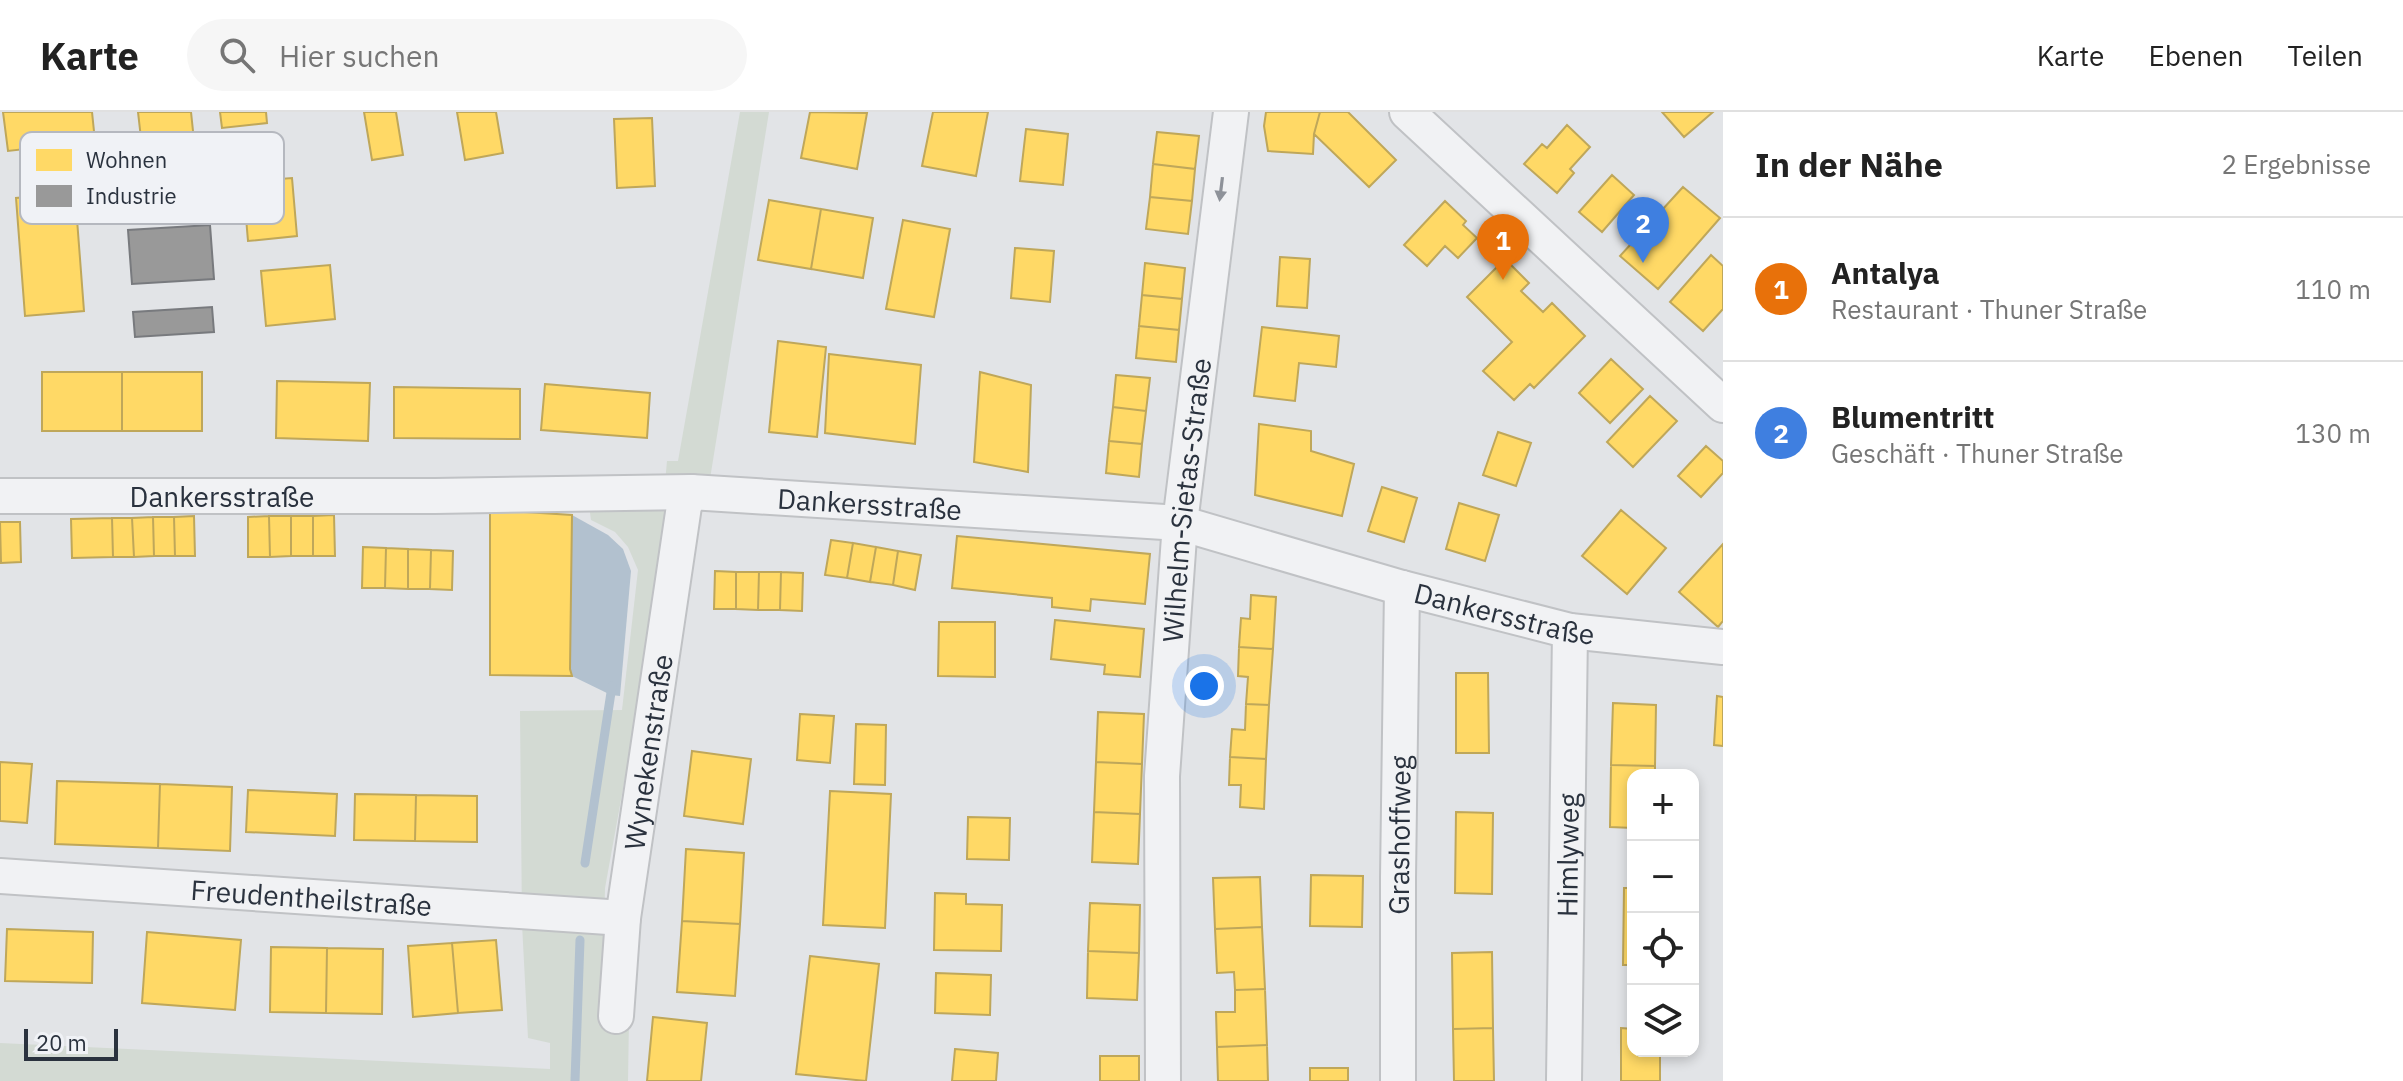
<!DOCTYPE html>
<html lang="de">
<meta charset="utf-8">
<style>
body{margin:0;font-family:"IBM Plex Sans",sans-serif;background:#f6f6f6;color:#222}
.controls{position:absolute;right:24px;bottom:24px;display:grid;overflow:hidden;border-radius:16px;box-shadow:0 4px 12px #0003}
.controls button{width:72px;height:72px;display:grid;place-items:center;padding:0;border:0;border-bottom:2px solid #e0e0e0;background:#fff;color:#222;font:40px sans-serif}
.scale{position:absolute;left:24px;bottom:20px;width:94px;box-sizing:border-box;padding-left:8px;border:4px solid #2a323e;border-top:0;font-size:22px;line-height:28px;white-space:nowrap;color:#2a323e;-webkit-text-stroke:6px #f0f2f6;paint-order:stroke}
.you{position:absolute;left:1204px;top:574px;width:28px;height:28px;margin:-20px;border:6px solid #fff;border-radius:50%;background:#1a73e8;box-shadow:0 0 0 12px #1a73e833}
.badge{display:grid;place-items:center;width:52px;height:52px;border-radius:50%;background:#d93025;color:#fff;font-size:26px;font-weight:700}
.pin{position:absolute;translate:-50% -66px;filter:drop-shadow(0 2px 4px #0008)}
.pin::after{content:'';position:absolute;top:42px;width:28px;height:24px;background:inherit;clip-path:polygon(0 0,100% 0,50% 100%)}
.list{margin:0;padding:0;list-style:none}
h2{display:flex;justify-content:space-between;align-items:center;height:104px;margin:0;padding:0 32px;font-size:34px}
h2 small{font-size:26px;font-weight:400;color:#767676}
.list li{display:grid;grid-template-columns:52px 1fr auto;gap:24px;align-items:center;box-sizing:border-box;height:144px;padding:0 32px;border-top:2px solid #e0e0e0}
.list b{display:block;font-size:30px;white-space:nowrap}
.list p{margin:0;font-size:26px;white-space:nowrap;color:#767676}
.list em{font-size:26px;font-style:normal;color:#767676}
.icon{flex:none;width:44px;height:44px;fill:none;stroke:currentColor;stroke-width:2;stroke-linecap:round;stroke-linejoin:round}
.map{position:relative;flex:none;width:1723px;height:969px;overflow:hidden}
header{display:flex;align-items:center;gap:48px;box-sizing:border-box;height:112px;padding:0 40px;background:#fff;border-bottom:2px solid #e0e0e0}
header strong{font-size:38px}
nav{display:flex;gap:44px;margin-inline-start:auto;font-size:28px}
.search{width:560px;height:72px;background:#f6f6f6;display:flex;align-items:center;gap:20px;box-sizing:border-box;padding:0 28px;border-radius:44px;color:#767676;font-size:30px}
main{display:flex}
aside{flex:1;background:#fff}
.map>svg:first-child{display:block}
.green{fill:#d3dad3}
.water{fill:#b2c1cf}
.homes{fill:#ffd966;stroke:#bfa75a;stroke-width:2}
.industry{fill:#999;stroke:#787a7e;stroke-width:2}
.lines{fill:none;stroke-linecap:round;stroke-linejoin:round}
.stream{stroke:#b2c1cf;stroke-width:9}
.street-casing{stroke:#c0c2c5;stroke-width:38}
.street{stroke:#f1f2f4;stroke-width:34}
.oneway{fill:#8e9299}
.labels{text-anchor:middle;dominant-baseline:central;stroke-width:8;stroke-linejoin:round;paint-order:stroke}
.street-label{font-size:28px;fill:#2a323e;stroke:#f0f2f6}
.key{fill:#f0f2f6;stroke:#b5b8bf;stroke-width:2}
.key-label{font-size:22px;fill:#2a323e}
</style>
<header>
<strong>Karte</strong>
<div class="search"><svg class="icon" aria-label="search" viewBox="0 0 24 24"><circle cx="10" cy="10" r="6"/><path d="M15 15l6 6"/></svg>Hier suchen</div>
<nav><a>Karte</a><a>Ebenen</a><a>Teilen</a></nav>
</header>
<main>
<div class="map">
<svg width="1723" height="969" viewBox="0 0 1723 969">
<rect width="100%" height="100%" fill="#e2e4e7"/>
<path class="green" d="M740,0H769L710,367L669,423L605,776L602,900L629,907L628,969H0V931L550,957V931L528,926L522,812L520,599L622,598L638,458L628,435L615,420L591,408L589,393H663L667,349H678Z"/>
<path class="water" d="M572,403L608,423L623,437L631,459L620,584L611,583L572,564L570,557Z"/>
<path class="homes" d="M3,0H92L95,29L8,39Z
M138,0H191L195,38L143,44Z
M220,0H266L267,11L222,16Z
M364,0H396L403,43L372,48Z
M457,0H496L503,41L465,48Z
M810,0L867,1L857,57L801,46Z
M933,0H988L976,64L922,54Z
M1266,0H1320L1314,22L1313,42L1268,39L1264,14Z
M1320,0H1348L1396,48L1369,75L1314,22Z
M1662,0H1713L1684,25Z
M652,6L655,74L617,76L614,7Z
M1567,13L1590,35L1570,57L1574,61L1557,81L1524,52L1542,32L1547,36Z
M1026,17L1068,22L1063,73L1020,69Z
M1157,20L1199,24L1195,57L1153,52Z
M1153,52L1195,57L1192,89L1150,85Z
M1612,63L1634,83L1602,120L1579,100Z
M292,66L297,124L248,129L243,70Z
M1683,75L1720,106L1658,177L1620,144Z
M75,81L84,199L25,204L16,86Z
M1150,85L1192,89L1188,122L1146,117Z
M769,88L821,97L811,157L758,148Z
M1445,89L1466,109L1463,113L1477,126L1458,146L1445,134L1427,154L1404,133Z
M821,97L873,106L863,166L811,157Z
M903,108L950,117L934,205L886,197Z
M1015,136L1054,139L1050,190L1011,186Z
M1711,143L1723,154V197L1703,219L1670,190Z
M1280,145L1310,147L1307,196L1277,194Z
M1505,147L1529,171L1521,179L1543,200L1552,191L1585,224L1534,276L1530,272L1514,288L1483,259L1512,230L1467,185Z
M1145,151L1185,156L1182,187L1142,183Z
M330,153L335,207L266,214L261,159Z
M1142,183L1182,187L1179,218L1139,214Z
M1139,214L1179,218L1176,250L1136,246Z
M1262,215L1339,224L1336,255L1299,251L1295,289L1254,284Z
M778,229L826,235L817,325L769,320Z
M829,242L921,253L915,332L825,321Z
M1611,247L1643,277L1610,311L1579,281Z
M42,260H122V319H42Z
M122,260H202V319H122Z
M980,260L1031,273L1028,360L974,350Z
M1116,263L1150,266L1146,299L1113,295Z
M277,269L370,271L368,329L276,326Z
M545,272L650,281L647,326L541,318Z
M394,275L520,277V327L394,326Z
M1650,284L1677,309L1633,355L1607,330Z
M1113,295L1146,299L1142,332L1109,329Z
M1259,312L1311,319V339L1354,352L1342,404L1255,383Z
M1498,320L1531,331L1516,374L1483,363Z
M1109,329L1142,332L1139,365L1106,361Z
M1706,334L1723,349V361L1701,385L1678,364Z
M1382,375L1417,386L1404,430L1368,419Z
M1459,391L1499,403L1485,449L1446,437Z
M490,398L572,403L570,557L572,564L490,563Z
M1621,398L1666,436L1627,482L1582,444Z
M334,403L335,444H313V404Z
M194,404L195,444H175L174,405Z
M269,404L270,445H248V405Z
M269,404H291V444L270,445Z
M291,404H313V444H291Z
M153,405L154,444L134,445L132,406Z
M153,405H174L175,444H154Z
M112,406L113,445L72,446L71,407Z
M112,406H132L134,445H113Z
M0,410H20L21,450L1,451Z
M957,424L1150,442L1145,492L1091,487L1090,499L1052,495V486L952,476Z
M831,428L853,431L847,466L825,463Z
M853,431L876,435L870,470L847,466Z
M1723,432V509L1718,515L1679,480Z
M363,435L386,436L385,476H362Z
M876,435L898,439L893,473L870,470Z
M386,436L408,437V477L385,476Z
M408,437L431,438L430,477H408Z
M431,438L453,439L452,478L430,477Z
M898,439L921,443L915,478L893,473Z
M715,459L736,460V497H714Z
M736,460H759L758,498L736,497Z
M759,460H781L780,498H758Z
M781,460L803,461L802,499L780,498Z
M1251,483L1276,485L1273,537L1239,535L1241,506L1250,507Z
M1055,508L1144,517L1140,565L1104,562L1105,553L1051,547Z
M939,510H995V565L938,564Z
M1239,535L1273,537L1269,593L1246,592L1248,565L1238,564Z
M1456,561H1488L1489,641H1456Z
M1717,584L1723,585V634L1714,633Z
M1613,591L1656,593L1655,654L1611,653Z
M1246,592L1269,593L1266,647L1230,645L1232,617L1245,618Z
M1098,600L1144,602L1142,652L1096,650Z
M800,602L834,604L830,651L797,648Z
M856,612L886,613L885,673L854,672Z
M692,639L751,647L743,712L684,704Z
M1230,645L1266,647L1264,697L1240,695L1241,673H1229Z
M0,650L32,652L27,711L0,709Z
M1096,650L1142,652L1140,702L1094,700Z
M1611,653L1655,654V663H1633V716L1610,715Z
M57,669L160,672L158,736L55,732Z
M160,672L232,675L230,739L158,736Z
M248,678L337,682L335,724L246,720Z
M830,679L891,682L885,816L823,813Z
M355,682L416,683L415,729L354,728Z
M416,683L477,684V730L415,729Z
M1094,700L1140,702L1138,752L1092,750Z
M1456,700L1493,701L1492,782L1455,781Z
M968,705L1010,706L1009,748L967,747Z
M686,737L744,741L740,812L682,809Z
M1311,763L1363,764L1362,815L1310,814Z
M1260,765L1262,815L1215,817L1213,766Z
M1624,776H1633V853H1623Z
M935,781L966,782V792L1002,793L1001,839L934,838Z
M1090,791L1140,793L1139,841L1088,839Z
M682,809L740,812L735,884L677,880Z
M1262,815L1265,877L1235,878L1234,860L1217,861L1215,817Z
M7,817L93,820L92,871L5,869Z
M147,820L241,828L235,898L142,891Z
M496,828L502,898L458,901L452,831Z
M452,831L458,901L413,905L408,834Z
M271,835L327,836L326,901L270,900Z
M327,836L383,837L382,902L326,901Z
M1088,839L1139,841L1137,888L1087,886Z
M1492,840L1493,916L1453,917L1452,841Z
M810,844L879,852L866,969L796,962Z
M936,861L991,863L990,903L935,901Z
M1265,877L1267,933L1217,935L1216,900H1235V878Z
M653,905L707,911L701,969H647Z
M1493,916L1494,969H1454L1453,917Z
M1621,916L1633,917V939H1660V969H1621Z
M1267,933L1268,969H1218L1217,935Z
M955,937L998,941L996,969H952Z
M1100,944H1139V969H1100Z
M1310,956H1348V969H1310Z"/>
<path class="industry" d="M210,113L214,167L132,172L128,118Z
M212,195L214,220L135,225L133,200Z"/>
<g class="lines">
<path class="stream" d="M585,751L612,574
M575,969L580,828"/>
<defs>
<g id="street">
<path d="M1407,0L1723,293"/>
<path id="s1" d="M0,384H435L691,380L1180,411L1402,476L1570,519L1723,535"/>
<path id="s2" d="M0,764L623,806"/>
<path id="s3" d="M616,904L623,806L684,394L691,380"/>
<path id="s4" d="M1163,969L1162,664L1180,411L1231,0"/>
<path id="s5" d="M1398,969V766L1402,476"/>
<path id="s6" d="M1564,969L1570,519"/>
</g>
</defs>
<use href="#street" class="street-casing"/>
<use href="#street" class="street"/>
</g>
<defs><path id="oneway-solid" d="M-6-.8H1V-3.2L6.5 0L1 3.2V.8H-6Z" transform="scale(2)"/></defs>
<use class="oneway" href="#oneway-solid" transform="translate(1221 77) rotate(97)"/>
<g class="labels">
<g class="street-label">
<text stroke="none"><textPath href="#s1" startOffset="222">Dankersstraße</textPath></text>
<text stroke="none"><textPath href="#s4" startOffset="582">Wilhelm-Sietas-Straße</textPath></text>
<text stroke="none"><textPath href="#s1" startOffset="870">Dankersstraße</textPath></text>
<text stroke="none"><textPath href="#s1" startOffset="1518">Dankersstraße</textPath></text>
<text stroke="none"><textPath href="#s3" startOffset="266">Wynekenstraße</textPath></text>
<text stroke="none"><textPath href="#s5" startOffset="246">Grashoffweg</textPath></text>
<text stroke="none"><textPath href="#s6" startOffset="226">Himlyweg</textPath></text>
<text stroke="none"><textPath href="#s2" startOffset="312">Freudentheilstraße</textPath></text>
</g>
</g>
<rect x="20" y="20" width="264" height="92" rx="12" class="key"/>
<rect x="36" y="37" width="36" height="22" fill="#ffd966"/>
<rect x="36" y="73" width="36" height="22" fill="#999"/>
<g class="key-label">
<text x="86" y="56">Wohnen</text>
<text x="86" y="92">Industrie</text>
</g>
</svg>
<div class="controls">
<button>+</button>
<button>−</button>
<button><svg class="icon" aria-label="locate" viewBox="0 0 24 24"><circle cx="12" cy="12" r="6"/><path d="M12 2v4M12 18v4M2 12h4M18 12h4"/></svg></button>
<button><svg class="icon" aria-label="layers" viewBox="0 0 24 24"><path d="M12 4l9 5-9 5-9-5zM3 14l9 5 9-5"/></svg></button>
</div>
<div class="scale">20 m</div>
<div class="you"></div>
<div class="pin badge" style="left:1503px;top:168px;background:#e8710a">1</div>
<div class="pin badge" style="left:1643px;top:151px;background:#3f7fe0">2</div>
</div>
<aside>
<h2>In der Nähe<small>2 Ergebnisse</small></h2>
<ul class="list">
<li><span class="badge" style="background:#e8710a">1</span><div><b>Antalya</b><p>Restaurant · Thuner Straße</p></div><em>110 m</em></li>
<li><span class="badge" style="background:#3f7fe0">2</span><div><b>Blumentritt</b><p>Geschäft · Thuner Straße</p></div><em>130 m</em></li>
</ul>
</aside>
</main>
